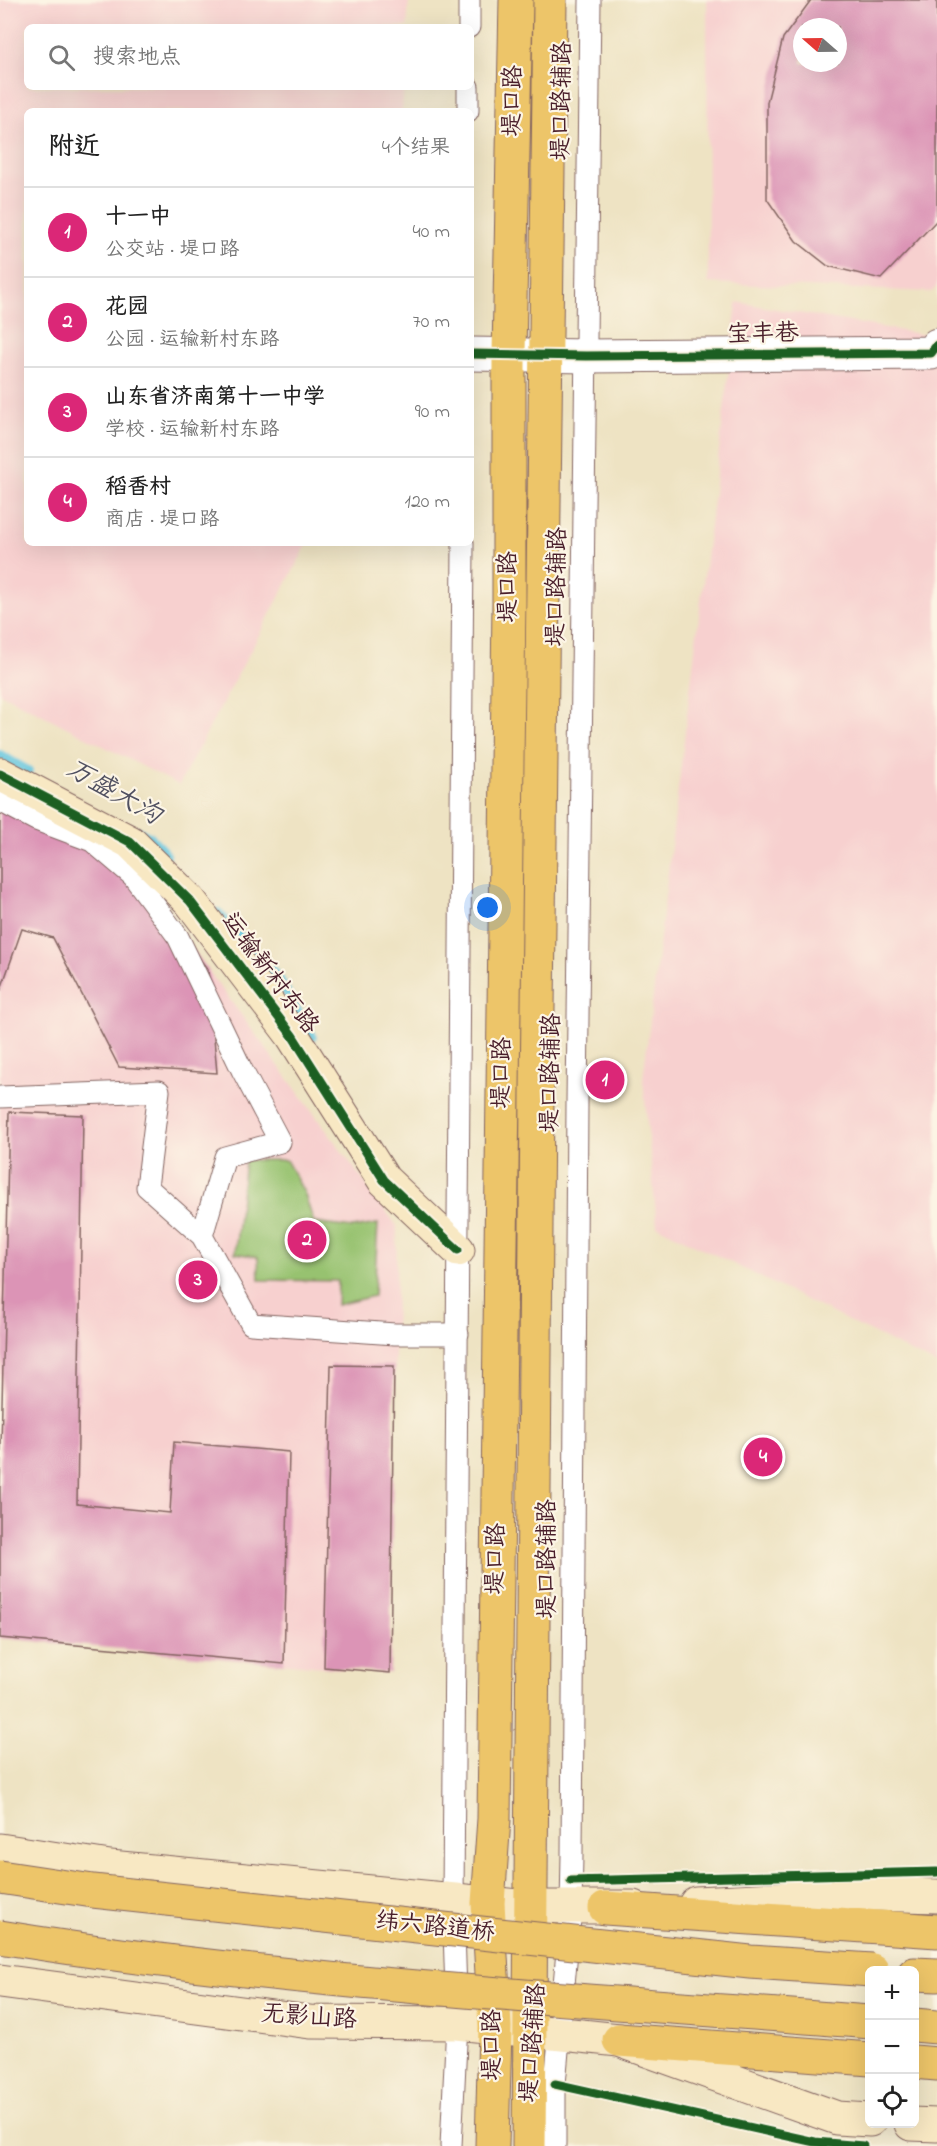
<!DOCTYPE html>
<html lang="zh">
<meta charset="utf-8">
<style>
body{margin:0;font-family:"Indie Flower","LXGW WenKai TC",sans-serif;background:#f2f2f2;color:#222}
.controls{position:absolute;right:18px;bottom:18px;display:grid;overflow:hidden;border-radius:9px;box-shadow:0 6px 24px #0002}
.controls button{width:54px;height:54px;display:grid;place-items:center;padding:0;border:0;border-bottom:2px solid #e0e0e0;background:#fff;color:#222;font:30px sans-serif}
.compass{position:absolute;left:793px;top:18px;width:54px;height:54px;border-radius:50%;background:#fff;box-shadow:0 6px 24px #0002;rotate:290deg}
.you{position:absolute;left:488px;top:908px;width:21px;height:21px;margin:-15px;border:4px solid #fff;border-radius:50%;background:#1a73e8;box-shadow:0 0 0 9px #1a73e833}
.badge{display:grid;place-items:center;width:39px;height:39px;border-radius:50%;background:#db2777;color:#fff;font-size:20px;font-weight:700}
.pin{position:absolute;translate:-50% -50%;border:3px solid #fff;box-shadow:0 2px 6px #0006}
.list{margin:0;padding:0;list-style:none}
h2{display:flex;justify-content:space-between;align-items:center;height:78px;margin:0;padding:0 24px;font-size:26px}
h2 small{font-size:20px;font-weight:400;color:#767676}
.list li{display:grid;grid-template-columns:39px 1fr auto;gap:18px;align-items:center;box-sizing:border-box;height:90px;padding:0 24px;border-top:2px solid #e0e0e0}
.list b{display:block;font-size:22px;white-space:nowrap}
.list p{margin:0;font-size:20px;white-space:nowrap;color:#767676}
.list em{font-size:20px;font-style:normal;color:#767676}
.icon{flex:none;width:33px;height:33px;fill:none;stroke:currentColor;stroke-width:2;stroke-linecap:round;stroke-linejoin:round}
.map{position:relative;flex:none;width:937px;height:2146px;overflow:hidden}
.search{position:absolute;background:#fff;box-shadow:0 6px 24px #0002;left:24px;top:24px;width:450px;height:66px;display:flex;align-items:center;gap:15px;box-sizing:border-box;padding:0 21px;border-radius:9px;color:#767676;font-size:22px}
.panel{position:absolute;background:#fff;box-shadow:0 6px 24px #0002;left:24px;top:108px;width:450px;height:438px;border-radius:9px}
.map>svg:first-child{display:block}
.built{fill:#f7d0cf;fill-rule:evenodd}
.green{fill:#97c26f;stroke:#70704d;stroke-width:1.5}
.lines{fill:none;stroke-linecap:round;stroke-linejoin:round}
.stream{stroke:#61c5de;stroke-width:10}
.building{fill:#dc94b6;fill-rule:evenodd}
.lane-casing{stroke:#836460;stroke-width:23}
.street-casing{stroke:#836460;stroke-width:35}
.secondary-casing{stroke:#836460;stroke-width:35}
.primary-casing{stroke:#836460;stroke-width:35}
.lane{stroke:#fff;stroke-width:21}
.street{stroke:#fff;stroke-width:33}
.secondary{stroke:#f8e8c3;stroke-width:33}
.primary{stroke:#edc569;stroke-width:33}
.primary-bridge-casing{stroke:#836460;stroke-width:35;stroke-linecap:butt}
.primary-bridge{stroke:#edc569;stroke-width:33}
.cycleway-casing{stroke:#fcf5e5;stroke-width:13}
.cycleway{stroke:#1b5e20;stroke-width:9}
.labels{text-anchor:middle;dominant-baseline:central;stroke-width:4.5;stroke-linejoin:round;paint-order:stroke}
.street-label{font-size:24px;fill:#4a1f2b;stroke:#fcf5e5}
.water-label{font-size:26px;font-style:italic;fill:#515161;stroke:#fcf5e5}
</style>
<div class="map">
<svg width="937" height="2146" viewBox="0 0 937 2146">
<rect width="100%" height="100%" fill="#fcf5e5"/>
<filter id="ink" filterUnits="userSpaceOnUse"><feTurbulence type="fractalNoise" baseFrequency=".0167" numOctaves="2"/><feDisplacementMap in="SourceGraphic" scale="12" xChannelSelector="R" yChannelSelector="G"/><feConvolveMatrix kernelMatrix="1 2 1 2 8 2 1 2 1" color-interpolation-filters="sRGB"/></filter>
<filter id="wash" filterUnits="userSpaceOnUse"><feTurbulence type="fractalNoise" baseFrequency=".008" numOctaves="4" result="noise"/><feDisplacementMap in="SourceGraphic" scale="24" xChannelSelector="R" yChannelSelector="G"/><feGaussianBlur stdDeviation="1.35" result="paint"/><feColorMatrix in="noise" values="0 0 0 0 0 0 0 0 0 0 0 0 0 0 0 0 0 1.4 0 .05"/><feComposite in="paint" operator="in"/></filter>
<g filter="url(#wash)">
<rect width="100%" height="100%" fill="#eee3c3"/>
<path class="built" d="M0,0H409L407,27H27V87H404L402,111H27V543H308L179,785L0,693Z
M707,0H937V286L932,292L708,283ZM802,27H838V63H802Z
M737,302L937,337V1365L657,1226L643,1079Z
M0,790L120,851L397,1226L390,1673L0,1638Z"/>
<path class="green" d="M245,1160H286L304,1192L314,1223L353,1228L378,1224L374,1296L337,1305L338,1281L259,1280L258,1257L235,1253Z"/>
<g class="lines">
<path class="stream" d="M0,755L28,771
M136,831L151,838L166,855
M218,913L278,978L312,1036"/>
</g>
<g id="blocks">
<path class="building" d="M811,0H937V220L881,279L828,266L796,241L767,199V102L783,38ZM802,27H838V63H802Z
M0,790L120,851L208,970L217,1073L119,1067L53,938L22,929L0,992Z
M9,1112L83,1115L77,1504L170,1513L174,1442L289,1452L284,1664L0,1638V1488Z
M331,1365L394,1366L390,1673L324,1667Z"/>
</g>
</g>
<g filter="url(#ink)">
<use href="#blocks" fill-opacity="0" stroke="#836460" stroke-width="1.5"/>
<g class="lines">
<defs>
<path id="lane" d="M469,27V0
M468,111V87
M0,801L36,820L92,841L133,876L178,937L242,1070L280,1142L225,1157L202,1236L251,1324L395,1334H458
M0,1097L159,1091L147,1187L202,1236
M451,2146L457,2023L453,1900L463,543
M555,2146V2084L571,1907L572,1855L577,1103L590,0"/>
<path id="street" d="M471,354L586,356L931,353L937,345"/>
<path id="secondary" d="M0,774L130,842L190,901L292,1035L384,1180L458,1250
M0,1850L110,1867L529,1907H633
M696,1903L873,1894L937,1896
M0,1981L310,2022L457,2023L619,2040L837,2118L870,2120
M911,2124L937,2125"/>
<path id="primary" d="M605,1908L937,1931
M914,1974L937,1975
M914,2025L937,2027
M619,2040L870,2059
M914,2062L937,2064
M492,2146L495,2027L488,1903L494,1819L509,603V353L516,0
M529,2146L537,1092L550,0"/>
</defs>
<use href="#lane" class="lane-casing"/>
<use href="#street" class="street-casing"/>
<use href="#secondary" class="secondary-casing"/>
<use href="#primary" class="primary-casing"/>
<use href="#lane" class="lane"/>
<use href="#street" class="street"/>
<use href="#secondary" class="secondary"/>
<use href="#primary" class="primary"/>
<defs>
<path id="primary-bridge" d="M0,1877L93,1891L750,1962L872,1970
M0,1937C287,1984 579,1999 870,2022"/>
</defs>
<use href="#primary-bridge" class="primary-bridge-casing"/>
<use href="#primary-bridge" class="primary-bridge"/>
<defs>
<path id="cycleway" d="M471,354L586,356L931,353L937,345
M0,774L130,842L190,901L292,1035L384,1180L458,1250
M571,1881L937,1872
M555,2084L815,2142L863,2146"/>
</defs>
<use href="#cycleway" class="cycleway-casing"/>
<use href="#cycleway" class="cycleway"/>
</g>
</g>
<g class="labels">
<g class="street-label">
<text transform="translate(514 101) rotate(-89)">堤口路</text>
<text transform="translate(563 101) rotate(-89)">堤口路辅路</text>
<text transform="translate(763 335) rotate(-1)">宝丰巷</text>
<text transform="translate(509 587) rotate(-90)">堤口路</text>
<text transform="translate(558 587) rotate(-89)">堤口路辅路</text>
<text transform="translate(269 974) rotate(53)">运输新村东路</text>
<text transform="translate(503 1073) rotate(-89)">堤口路</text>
<text transform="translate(552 1073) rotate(-89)">堤口路辅路</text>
<text transform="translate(497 1559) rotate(-89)">堤口路</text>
<text transform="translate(548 1559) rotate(-90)">堤口路辅路</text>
<text transform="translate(435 1928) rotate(6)">纬六路道桥</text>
<text transform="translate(309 2018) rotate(4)">无影山路</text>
<text transform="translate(534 2043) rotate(-86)">堤口路辅路</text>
<text transform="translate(493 2045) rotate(-90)">堤口路</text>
</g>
<g class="water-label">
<text transform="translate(113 793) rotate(30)">万盛大沟</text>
</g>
</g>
</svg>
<div class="controls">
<button>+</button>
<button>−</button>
<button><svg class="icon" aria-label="locate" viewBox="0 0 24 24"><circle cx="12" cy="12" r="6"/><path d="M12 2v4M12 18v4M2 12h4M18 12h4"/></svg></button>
</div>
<svg class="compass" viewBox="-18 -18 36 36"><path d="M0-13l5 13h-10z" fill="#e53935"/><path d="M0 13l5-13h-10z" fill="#767676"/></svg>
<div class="you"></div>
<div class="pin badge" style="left:605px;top:1080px">1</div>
<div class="pin badge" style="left:307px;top:1240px">2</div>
<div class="pin badge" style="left:198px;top:1280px">3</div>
<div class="pin badge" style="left:763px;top:1457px">4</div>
<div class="search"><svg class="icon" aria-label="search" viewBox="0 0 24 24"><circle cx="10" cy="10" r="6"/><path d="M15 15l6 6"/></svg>搜索地点</div>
<section class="panel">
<h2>附近<small>4个结果</small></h2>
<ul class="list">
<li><span class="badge">1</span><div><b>十一中</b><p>公交站 · 堤口路</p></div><em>40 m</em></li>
<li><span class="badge">2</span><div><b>花园</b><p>公园 · 运输新村东路</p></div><em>70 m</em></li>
<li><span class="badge">3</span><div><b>山东省济南第十一中学</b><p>学校 · 运输新村东路</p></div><em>90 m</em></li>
<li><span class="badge">4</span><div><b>稻香村</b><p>商店 · 堤口路</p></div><em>120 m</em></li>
</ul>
</section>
</div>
